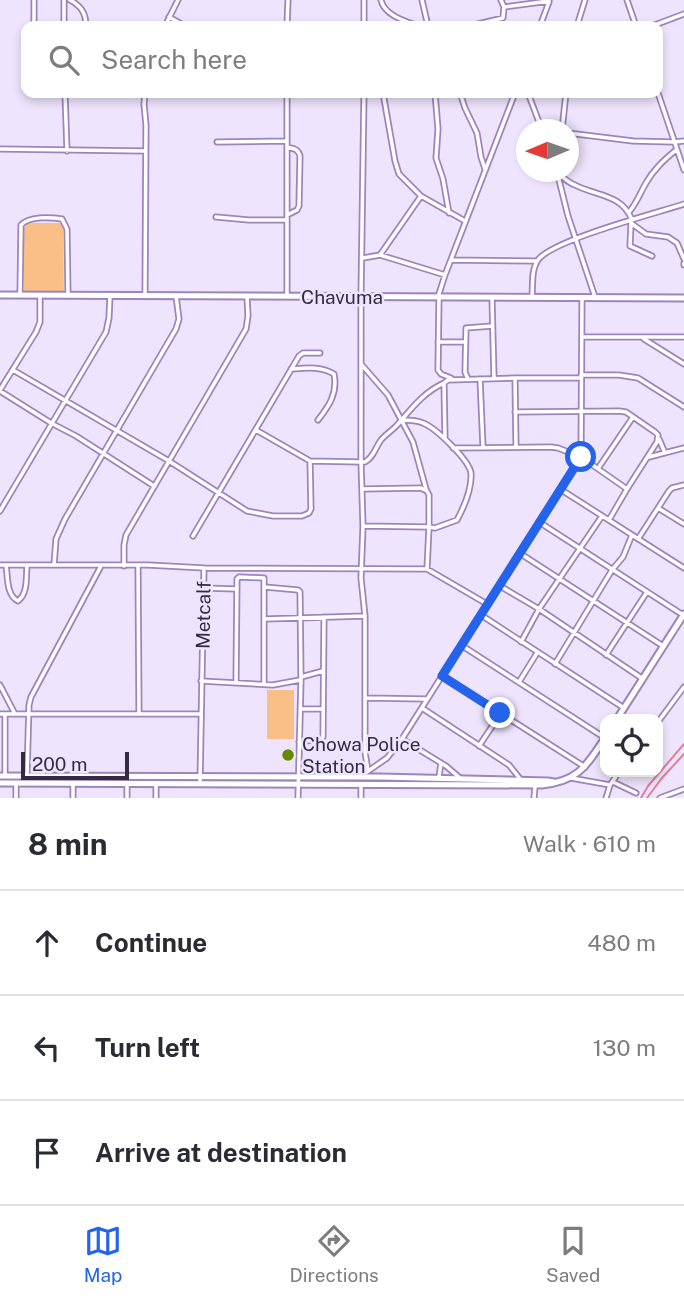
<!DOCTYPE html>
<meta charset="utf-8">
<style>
body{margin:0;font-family:"Public Sans",sans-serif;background:#f7f7f7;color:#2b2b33}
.controls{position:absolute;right:21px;bottom:21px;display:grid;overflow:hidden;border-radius:14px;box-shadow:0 4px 10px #0003}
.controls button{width:63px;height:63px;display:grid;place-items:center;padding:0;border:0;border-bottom:2px solid #e1e1e2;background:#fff;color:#2b2b33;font:35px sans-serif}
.compass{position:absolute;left:516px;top:119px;width:63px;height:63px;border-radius:50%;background:#fff;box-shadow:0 4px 10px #0003;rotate:268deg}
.scale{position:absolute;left:21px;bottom:18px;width:108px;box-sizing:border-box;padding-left:7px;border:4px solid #342a41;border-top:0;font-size:19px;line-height:24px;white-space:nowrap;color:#342a41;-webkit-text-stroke:5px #efe4fd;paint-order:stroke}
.stop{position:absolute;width:21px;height:21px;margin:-16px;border:5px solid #2563eb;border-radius:50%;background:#fff}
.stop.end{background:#2563eb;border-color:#fff;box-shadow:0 2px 7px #0008}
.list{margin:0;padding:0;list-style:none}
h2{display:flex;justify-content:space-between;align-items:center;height:91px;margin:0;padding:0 28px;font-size:30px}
h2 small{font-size:23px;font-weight:400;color:#7c7c81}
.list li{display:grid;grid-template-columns:46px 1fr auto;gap:21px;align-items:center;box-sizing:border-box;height:105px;padding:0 28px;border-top:2px solid #e1e1e2}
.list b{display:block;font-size:26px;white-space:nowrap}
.list em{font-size:23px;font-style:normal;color:#7c7c81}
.icon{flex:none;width:38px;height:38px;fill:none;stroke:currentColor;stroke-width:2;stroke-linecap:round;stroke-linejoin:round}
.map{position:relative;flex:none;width:684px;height:798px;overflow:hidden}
.search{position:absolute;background:#fff;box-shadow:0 4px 10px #0003;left:21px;right:21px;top:21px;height:77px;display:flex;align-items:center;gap:18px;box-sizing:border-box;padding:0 24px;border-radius:14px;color:#7c7c81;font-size:26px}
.sheet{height:406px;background:#fff}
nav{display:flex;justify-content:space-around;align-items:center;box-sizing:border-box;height:98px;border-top:2px solid #e1e1e2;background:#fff;font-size:19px;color:#7c7c81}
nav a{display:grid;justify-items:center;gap:4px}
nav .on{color:#2563eb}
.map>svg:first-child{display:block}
.green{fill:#fabf87}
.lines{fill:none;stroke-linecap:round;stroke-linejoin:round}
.stream{stroke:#e47e98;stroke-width:2}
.minor-casing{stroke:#9e84bd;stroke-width:7}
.tertiary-casing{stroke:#9e84bd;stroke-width:9}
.minor{stroke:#fff;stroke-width:3.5}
.tertiary{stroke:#fff;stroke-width:5}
.route{stroke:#2563eb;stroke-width:9}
.poi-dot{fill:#678804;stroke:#efe4fd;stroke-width:2.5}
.labels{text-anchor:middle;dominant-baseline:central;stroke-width:5;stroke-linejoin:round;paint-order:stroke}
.street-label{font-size:19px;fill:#342a41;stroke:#efe4fd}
.poi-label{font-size:19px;fill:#342a41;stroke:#efe4fd;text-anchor:start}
</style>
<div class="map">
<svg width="684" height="798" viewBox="0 0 684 798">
<rect width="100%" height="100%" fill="#efe4fd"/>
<path class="green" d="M27,223H60L63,229L64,292H24V228Z
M267,690H294V739H267Z"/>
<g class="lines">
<path class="stream" d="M641,798L648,786L684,744
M647,798L662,778L684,754"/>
<defs>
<path id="minor" d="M64,0V26
M70,0C81,6 86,13 86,26
M364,0V26
M381,0C384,15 405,21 418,26
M422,0L428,26
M627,0L636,26
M504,7L549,1
M169,17L185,26
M34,26V0
M165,26L178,0
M287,26L288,0
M470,26L503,18L504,7L501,0
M540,26L549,2
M577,26L585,0
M652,26L684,14
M65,93L67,151
M145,93L144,104L146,125L145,296
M287,93V296
M364,93L361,296V462H365C374,457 375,448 381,440C386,434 393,430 398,424C412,408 424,392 444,383
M383,93L395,161L399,174L421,196L465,221
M435,93L438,129L436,158L443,179L449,213
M460,93L465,108L477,133L481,157L485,169
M528,93L542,130
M658,93L684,170
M562,130L566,93
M568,133L633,141L673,142
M217,142L287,141
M674,142L684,141
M287,147C293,149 298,148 300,156L299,206L297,210L287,215
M0,149L145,151
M557,172L568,216L595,297
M560,175C565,179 569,183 575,185C596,196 622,194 632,220
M629,212C637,203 640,193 646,183C654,169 664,160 676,150
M216,217L249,220H287
M631,223L646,234L668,237L677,243L684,259
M631,223L630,246L652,256
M380,255L421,196
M363,258L380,255L445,275
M451,260L536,261
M684,263V265
M20,295L21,225C29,216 50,217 62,219L67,229L68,295
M438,297L445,275L515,93
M439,297L438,370L441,374L451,378
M532,297C533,285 531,270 538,260C552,240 657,213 684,204
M492,298L494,378
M582,298L581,457L627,489
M582,337H684
M644,339L684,364
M438,342H465
M361,364L388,395L413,442L426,489
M291,369C306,368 321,366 334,374C338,393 329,406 318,420
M13,370L169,461L247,511L273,516H302L309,513L311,509L310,461
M581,375H619L638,378L684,407
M515,378L516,447
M468,379L465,372L466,328L492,326
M480,379L483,447
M0,390L36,332L40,322V295
M0,391L51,423L76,436L154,486
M515,412L619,411L626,412L655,432L658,435L657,442L627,489L609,520
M256,430L310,461L361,462L363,526L361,578L365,616V752L368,771
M445,438L444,383L448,380L515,378H581
M659,439L665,453
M649,457L684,448
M599,467L633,417
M362,489L421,488L427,491L429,495V527L435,528L457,520C464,507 472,489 471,473C469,460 436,428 423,423C416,420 409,420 402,420
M560,489L684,568
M658,508L684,524
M0,511L106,332L109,318L110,295
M539,522L683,615
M363,526L429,527L427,569
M193,536L299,356L303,353H320
M638,539L669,491L672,488L684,485
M521,554L663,646
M0,565H148L204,568L427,569L487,604
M6,565C8,577 6,595 18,601C28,593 26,578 27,565
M54,565L56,539L65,519L176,329L179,319L176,296
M124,566V545L126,535L246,329L248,316L247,296
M138,566L139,714
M500,586L539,609L643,679
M265,587L298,590L300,592L301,680L298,798
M203,588L236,589
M481,615L624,708
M265,619L365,616
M521,642L539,609L602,516
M461,645L605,738
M606,655L647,592
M555,664L612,570L623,557L632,535
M442,676L585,767
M301,677L323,671
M201,681L273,685L300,680
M236,682L237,579L239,577L264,578V684
M519,682L537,653
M0,685L15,714
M366,698L427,699
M422,708L509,765L521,780
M300,709H322
M0,714H201
M658,722L684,687
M402,739L446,766L460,778
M299,742L321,739L323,737L324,617
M479,746L501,713
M5,776V714
M27,776L29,705L31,697L101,566
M361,776L387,758L402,739L581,457L558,448L551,447L453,448
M439,777L441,763
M571,778L610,785
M613,782L636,793
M127,783V798
M156,783V798
M200,783L204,568
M361,784V798
M16,798V783
M73,798V783
M534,798L535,786
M606,798L610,785L619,772
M660,798L684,789"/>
<path id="tertiary" d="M0,295L684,298
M617,719L684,614
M0,776L379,777L548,781L554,782
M0,783L542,785C579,781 586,766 605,738"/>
</defs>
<use href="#minor" class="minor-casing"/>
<use href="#tertiary" class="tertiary-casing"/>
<use href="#minor" class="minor"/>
<use href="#tertiary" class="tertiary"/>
</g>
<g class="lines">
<path class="route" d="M500,713L442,676L581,457"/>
</g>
<circle class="poi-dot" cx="288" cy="755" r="7"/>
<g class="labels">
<g class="street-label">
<text x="342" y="297">Chavuma</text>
<text transform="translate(203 615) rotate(-89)">Metcalf</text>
</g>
<g class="poi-label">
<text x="302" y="744">Chowa Police<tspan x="302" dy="22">Station</tspan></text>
</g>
</g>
</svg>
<div class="controls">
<button><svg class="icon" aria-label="locate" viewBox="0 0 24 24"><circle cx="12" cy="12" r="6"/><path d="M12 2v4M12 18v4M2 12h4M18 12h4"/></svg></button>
</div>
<svg class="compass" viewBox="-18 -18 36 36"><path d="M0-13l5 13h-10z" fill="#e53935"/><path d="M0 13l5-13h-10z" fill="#7c7c81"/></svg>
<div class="scale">200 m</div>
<div class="stop" style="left:581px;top:457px"></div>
<div class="stop end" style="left:500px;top:713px"></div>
<div class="search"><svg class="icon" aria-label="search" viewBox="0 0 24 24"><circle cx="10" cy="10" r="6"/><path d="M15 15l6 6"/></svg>Search here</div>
</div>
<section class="sheet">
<h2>8 min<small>Walk · 610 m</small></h2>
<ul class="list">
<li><svg class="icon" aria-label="ahead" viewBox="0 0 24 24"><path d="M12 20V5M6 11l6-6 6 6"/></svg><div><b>Continue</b></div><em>480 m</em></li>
<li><svg class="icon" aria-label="left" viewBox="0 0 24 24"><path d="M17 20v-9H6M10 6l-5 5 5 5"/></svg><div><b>Turn left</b></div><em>130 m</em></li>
<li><svg class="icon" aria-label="arrive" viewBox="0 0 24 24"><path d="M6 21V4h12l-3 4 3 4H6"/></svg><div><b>Arrive at destination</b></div></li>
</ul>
</section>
<nav>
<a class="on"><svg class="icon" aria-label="map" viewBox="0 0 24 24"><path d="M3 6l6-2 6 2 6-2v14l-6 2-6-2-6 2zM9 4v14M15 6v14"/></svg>Map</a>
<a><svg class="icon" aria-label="directions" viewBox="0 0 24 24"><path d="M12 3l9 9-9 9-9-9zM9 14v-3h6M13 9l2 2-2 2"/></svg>Directions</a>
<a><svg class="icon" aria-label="saved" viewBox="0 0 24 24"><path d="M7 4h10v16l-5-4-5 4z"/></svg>Saved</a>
</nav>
